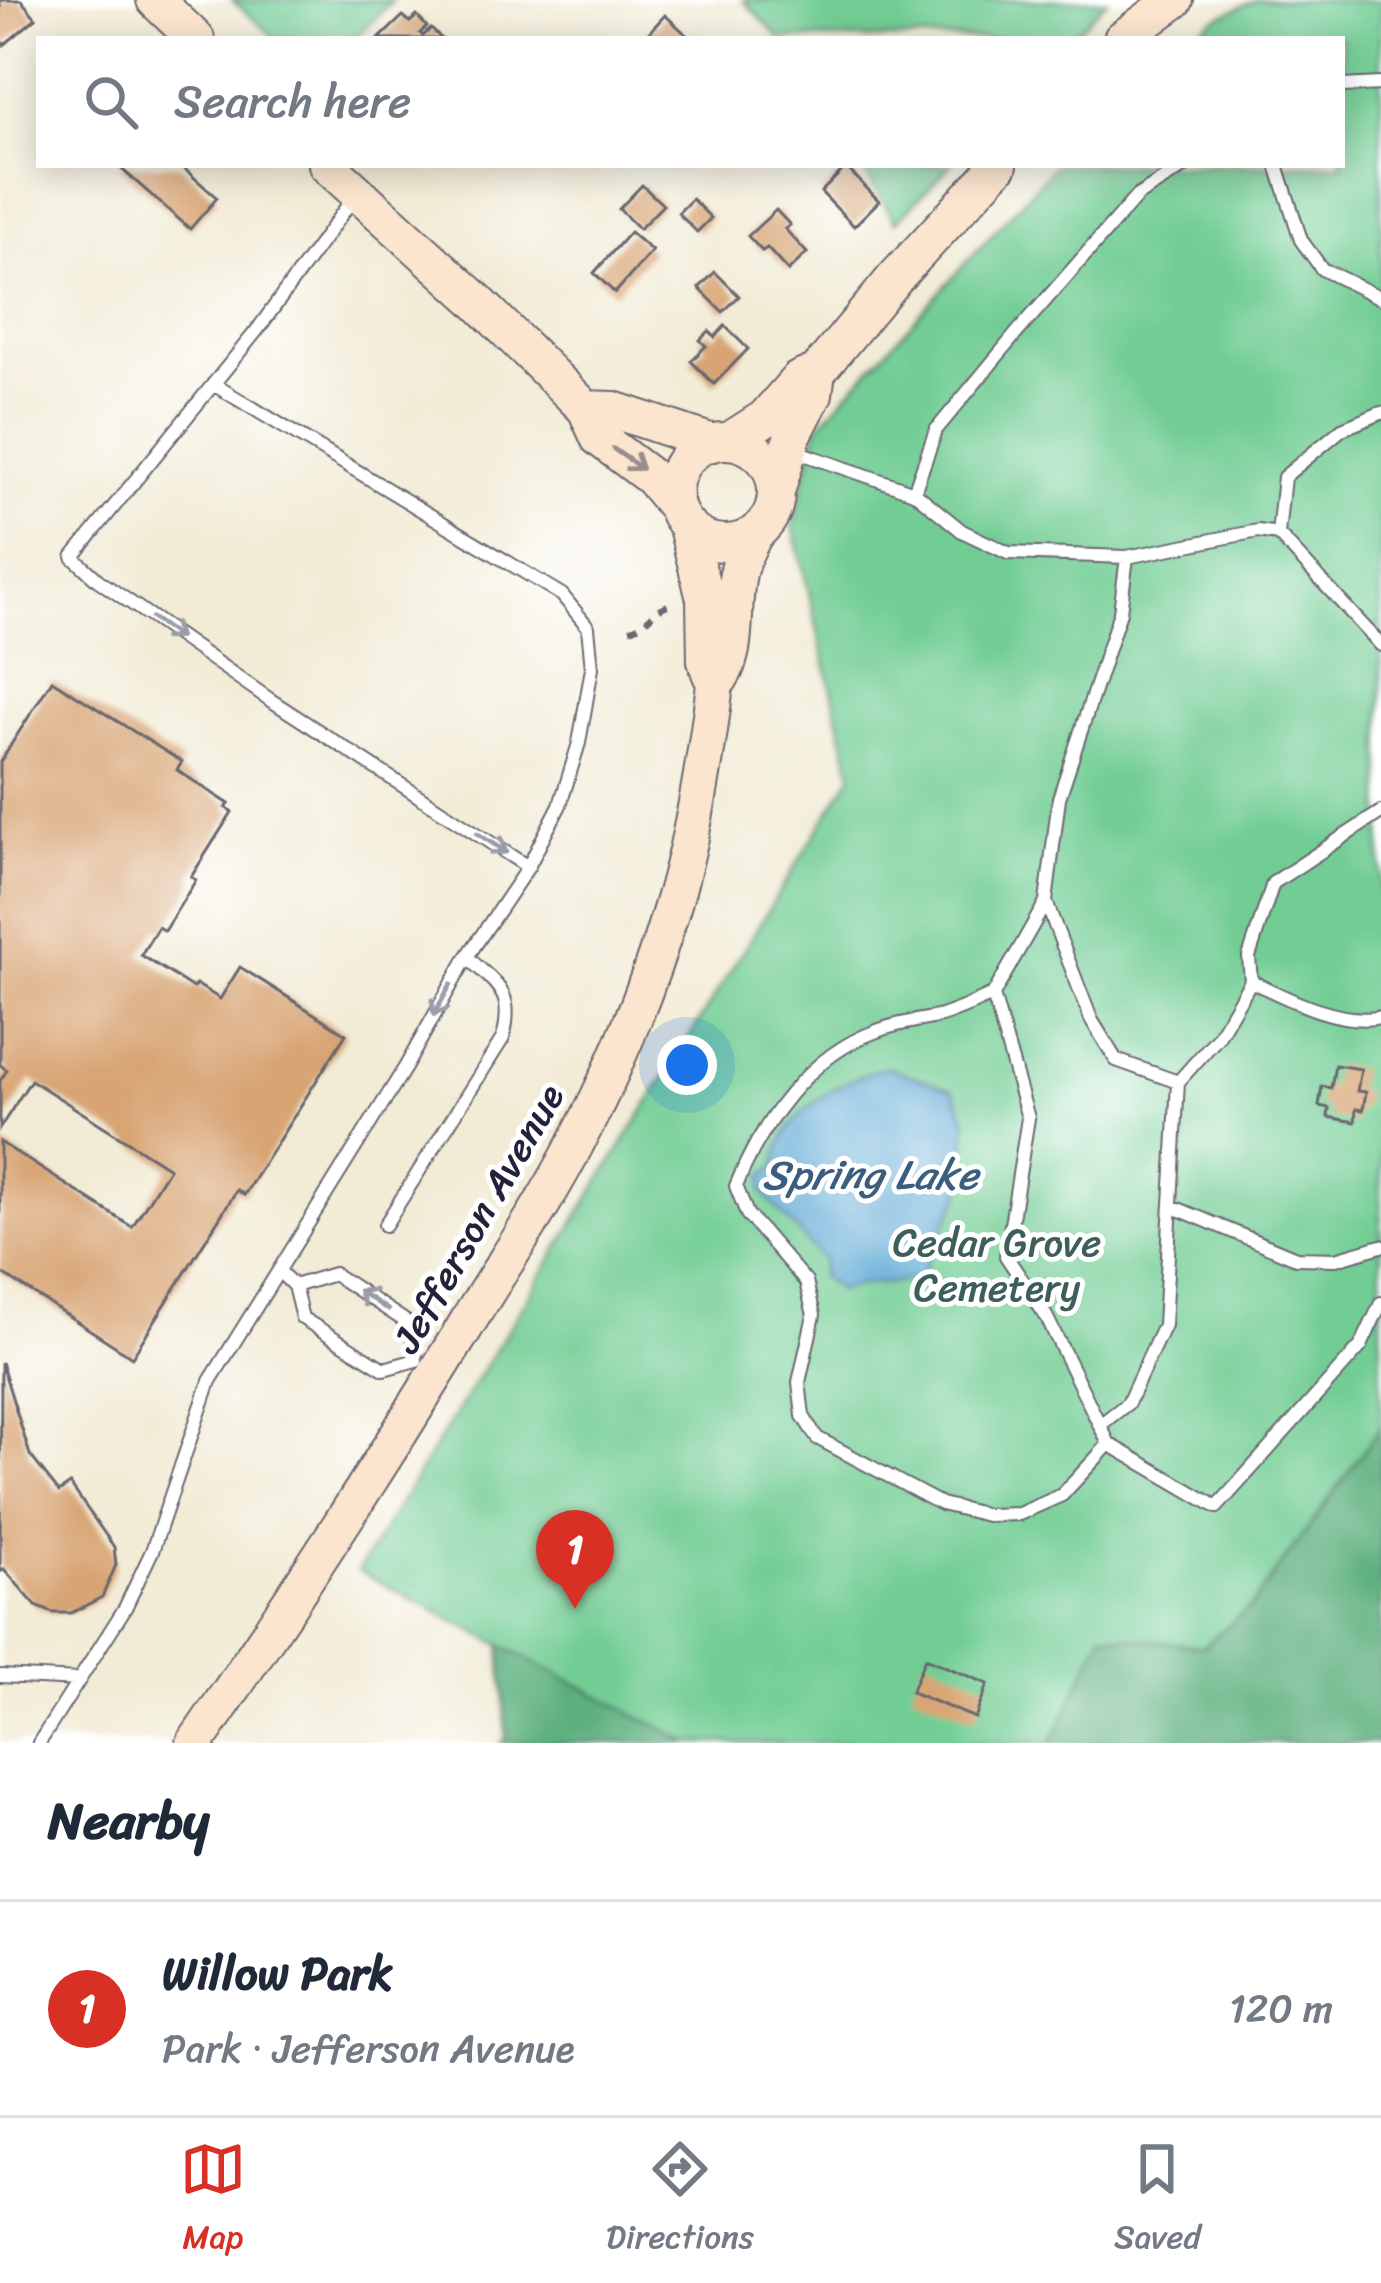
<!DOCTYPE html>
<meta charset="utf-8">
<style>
body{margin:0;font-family:Sriracha,sans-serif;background:#f2f2f3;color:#1f2937}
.you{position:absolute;left:687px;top:1065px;width:42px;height:42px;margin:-30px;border:9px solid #fff;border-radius:50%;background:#1a73e8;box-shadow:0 0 0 18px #1a73e833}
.badge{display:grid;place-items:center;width:78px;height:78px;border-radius:50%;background:#d93025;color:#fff;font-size:39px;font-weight:700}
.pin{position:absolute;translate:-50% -99px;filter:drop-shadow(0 3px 6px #0008)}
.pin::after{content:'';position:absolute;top:63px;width:42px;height:36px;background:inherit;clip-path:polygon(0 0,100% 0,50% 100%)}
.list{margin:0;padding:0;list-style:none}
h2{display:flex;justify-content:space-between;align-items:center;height:156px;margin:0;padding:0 48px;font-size:51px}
h2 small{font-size:39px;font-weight:400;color:#747a83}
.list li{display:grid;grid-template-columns:78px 1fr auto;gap:36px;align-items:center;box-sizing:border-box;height:216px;padding:0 48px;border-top:3px solid #e0e1e3}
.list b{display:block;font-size:45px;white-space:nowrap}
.list p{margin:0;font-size:39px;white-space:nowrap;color:#747a83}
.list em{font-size:39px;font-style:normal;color:#747a83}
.icon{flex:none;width:66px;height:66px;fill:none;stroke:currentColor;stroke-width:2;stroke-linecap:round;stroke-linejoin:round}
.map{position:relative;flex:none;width:1381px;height:1743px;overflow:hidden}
.search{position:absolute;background:#fff;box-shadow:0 6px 30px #0003;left:36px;right:36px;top:36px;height:132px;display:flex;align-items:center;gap:30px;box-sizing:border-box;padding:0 42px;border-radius:0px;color:#747a83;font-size:45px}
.sheet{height:372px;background:#fff}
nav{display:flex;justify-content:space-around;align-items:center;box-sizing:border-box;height:168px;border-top:3px solid #e0e1e3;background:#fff;font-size:33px;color:#747a83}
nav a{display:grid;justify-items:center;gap:6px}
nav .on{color:#d93025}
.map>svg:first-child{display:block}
.green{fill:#72cd94;stroke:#4a7868;stroke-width:3}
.forest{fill:#5db07e;stroke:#40695c;stroke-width:3}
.water{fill:#5aa7d3;stroke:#3e6487;stroke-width:3}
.building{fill:#d8a473}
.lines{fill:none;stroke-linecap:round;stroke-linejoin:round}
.service-casing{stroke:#6b6871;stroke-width:16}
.secondary-casing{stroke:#6b6871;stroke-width:40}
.path{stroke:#6b6871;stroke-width:6;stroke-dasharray:9 9;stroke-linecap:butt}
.service{stroke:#fff;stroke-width:12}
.secondary{stroke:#fbe5cf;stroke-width:36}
.oneway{stroke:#998d8c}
.oneway2{stroke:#9c9ca7}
.labels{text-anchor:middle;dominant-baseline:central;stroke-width:10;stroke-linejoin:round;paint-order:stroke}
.street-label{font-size:39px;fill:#22223b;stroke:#fff}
.park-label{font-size:39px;fill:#3e5e5a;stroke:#fff}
.water-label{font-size:42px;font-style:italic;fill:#3b5e7f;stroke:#fff}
</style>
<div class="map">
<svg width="1381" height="1743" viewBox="0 0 1381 1743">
<rect width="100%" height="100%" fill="#fff"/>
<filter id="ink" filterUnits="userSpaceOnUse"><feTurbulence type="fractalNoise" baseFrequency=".00833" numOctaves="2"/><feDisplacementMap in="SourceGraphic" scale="24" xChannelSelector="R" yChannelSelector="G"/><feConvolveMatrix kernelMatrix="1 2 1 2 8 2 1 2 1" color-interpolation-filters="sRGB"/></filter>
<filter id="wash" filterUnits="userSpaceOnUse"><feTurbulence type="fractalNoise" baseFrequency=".004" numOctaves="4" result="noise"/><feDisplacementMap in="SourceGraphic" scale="48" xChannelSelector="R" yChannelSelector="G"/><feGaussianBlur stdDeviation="2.7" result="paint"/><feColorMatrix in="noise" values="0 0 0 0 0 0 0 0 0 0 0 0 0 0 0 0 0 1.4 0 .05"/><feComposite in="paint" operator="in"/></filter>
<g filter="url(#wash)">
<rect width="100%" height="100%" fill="#f2ebd5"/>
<path class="green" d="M232,0H393L355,39H276Z
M743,0H1107L1070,39H780Z
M1256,0H1381V1427L1252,1606L1202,1647L1103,1635L1052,1743H690L358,1571L852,775L793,525L818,426L1055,165H1342V39H1187L1215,19Z
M860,165H951L896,222Z"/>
<path class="forest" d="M1381,1427V1743H1052L1103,1634L1203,1647L1252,1606Z
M501,1645L690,1743H501L506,1738Z"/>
<path class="water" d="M887,1067L953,1090L967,1120L965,1153L971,1167C960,1206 935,1237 922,1275C891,1290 869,1278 839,1291L821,1277L823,1260L762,1192L763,1176L776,1165C781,1112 841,1080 887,1067Z"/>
<g id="blocks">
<path class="building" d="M0,0H21L36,18L4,45L0,40Z
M665,15L691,39H643Z
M403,16L410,22L417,16L427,27L420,33L423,36L431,29L442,39H379Z
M117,165H180L217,198L190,229Z
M846,167L879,201L854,226L821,192Z
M642,185L663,205L639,229L619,209Z
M692,199L711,218L697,232L678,213Z
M776,210L790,225L785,229L807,253L788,271L767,248L762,251L748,236Z
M630,232L652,251L615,293L594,273Z
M715,272L739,296L723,312L699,288Z
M725,326L748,349L714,384L691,361L706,346L700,340L709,331L715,337Z
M52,680L182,762L177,770L229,804L226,808L232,812L191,877L196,880L164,931L158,927L141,955L193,988L196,984L220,999L240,967L346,1034L244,1195L237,1190L132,1357L0,1272V1142L132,1227L169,1168L31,1080L0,1128V1081L7,1070L0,1065V762Z
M1335,1065L1361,1069L1357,1091L1366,1092L1363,1110L1356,1109L1355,1122L1328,1117L1329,1108L1319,1106L1322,1086L1331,1088Z
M1,1362L30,1455L59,1492L70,1484L114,1547L116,1565L102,1597L71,1613H53L36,1606L4,1569L0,1572Z
M925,1658L988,1684L975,1718L911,1692Z"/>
</g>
</g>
<g filter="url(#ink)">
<use href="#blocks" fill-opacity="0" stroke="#6b6871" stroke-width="3"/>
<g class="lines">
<defs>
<path id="service" d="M1342,86L1381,84
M1277,165L1301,240L1322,269L1381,298
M354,197L258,329L73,557L98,580L269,699L528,867
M795,451L914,492L962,531L1008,553L1127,557
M914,492L936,430L1015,335L1137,196L1187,165
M1278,534L1284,477L1342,429L1381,413
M1381,645L1278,534L1258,531L1127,557L1120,612L1059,798L1046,902L993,995L1028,1118L1006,1256L1046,1316L1109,1444L1217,1507L1361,1346L1381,1303
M1381,812L1273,883L1249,957L1251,981C1288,999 1340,1026 1381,1017
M1046,902L1091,1019L1116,1060L1178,1082L1218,1037L1251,981
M993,995C976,1002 958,1011 941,1016C920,1021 897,1023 877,1031C809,1055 762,1122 736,1186L747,1214L806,1282L814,1315L799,1382L803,1416L817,1438L941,1504L987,1515L1019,1514L1062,1495L1109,1444
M1171,1206L1296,1258L1336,1259L1381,1246
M385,1225L503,1038C515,993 498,986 467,957
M279,1271L294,1286L302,1318L384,1369L416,1360L411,1325L334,1274L294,1286
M1100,1425L1128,1403L1164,1325L1178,1082
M0,1676L79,1680
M39,1743L125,1608L152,1551L210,1381L406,1066L467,957L528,867L560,805L579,743L592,668L588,627L562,595L213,384"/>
<path id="secondary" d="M155,0L196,39
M1122,39L1175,0
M327,165L475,299L586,409L599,438L652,478L675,506
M586,409L614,410L713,443
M674 492a51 51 0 1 1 102 0a51 51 0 1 1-102 0Z
M729,441L765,418L798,380L817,372L894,279L999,165
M776,492L793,435L814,394L817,372
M687,527L705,599L706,661L711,675
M195,1743C288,1608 377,1471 463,1330C500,1268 543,1208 576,1143C615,1069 648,988 672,907C694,835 706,759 715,684C742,655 729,606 739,569C742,556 749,545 755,533"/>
</defs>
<use href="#service" class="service-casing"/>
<use href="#secondary" class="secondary-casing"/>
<path class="path" d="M630,629C648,625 653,608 672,604"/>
<use href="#service" class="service"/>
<use href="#secondary" class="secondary"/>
</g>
<defs><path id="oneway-shaft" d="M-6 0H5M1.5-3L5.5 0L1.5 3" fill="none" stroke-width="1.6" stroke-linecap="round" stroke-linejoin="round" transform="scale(3)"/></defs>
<use class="oneway" href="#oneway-shaft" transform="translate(628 459) rotate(35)"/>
<g class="oneway2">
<use href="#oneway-shaft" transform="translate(166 628) rotate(35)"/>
<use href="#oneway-shaft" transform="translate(492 843) rotate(33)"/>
<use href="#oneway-shaft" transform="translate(442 1000) rotate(119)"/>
<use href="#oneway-shaft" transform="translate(373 1300) rotate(-146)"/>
</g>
</g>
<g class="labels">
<g class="street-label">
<text transform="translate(478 1218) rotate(-60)">Jefferson Avenue</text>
</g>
<g class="park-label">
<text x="997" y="1242">Cedar Grove<tspan x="997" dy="45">Cemetery</tspan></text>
</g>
<g class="water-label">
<text x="870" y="1175">Spring Lake</text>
</g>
</g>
</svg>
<div class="you"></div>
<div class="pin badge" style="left:575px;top:1609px">1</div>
<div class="search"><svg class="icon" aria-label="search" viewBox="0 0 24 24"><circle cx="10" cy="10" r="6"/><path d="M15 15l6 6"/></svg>Search here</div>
</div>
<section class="sheet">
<h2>Nearby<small></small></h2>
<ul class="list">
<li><span class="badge">1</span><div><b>Willow Park</b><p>Park · Jefferson Avenue</p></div><em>120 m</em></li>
</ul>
</section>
<nav>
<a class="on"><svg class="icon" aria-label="map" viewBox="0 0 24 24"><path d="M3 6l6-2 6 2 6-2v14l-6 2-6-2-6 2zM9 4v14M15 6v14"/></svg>Map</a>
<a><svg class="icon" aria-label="directions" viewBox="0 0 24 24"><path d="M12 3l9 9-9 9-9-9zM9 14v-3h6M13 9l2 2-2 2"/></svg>Directions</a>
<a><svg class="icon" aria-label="saved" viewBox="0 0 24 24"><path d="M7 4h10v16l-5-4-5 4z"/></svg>Saved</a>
</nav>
